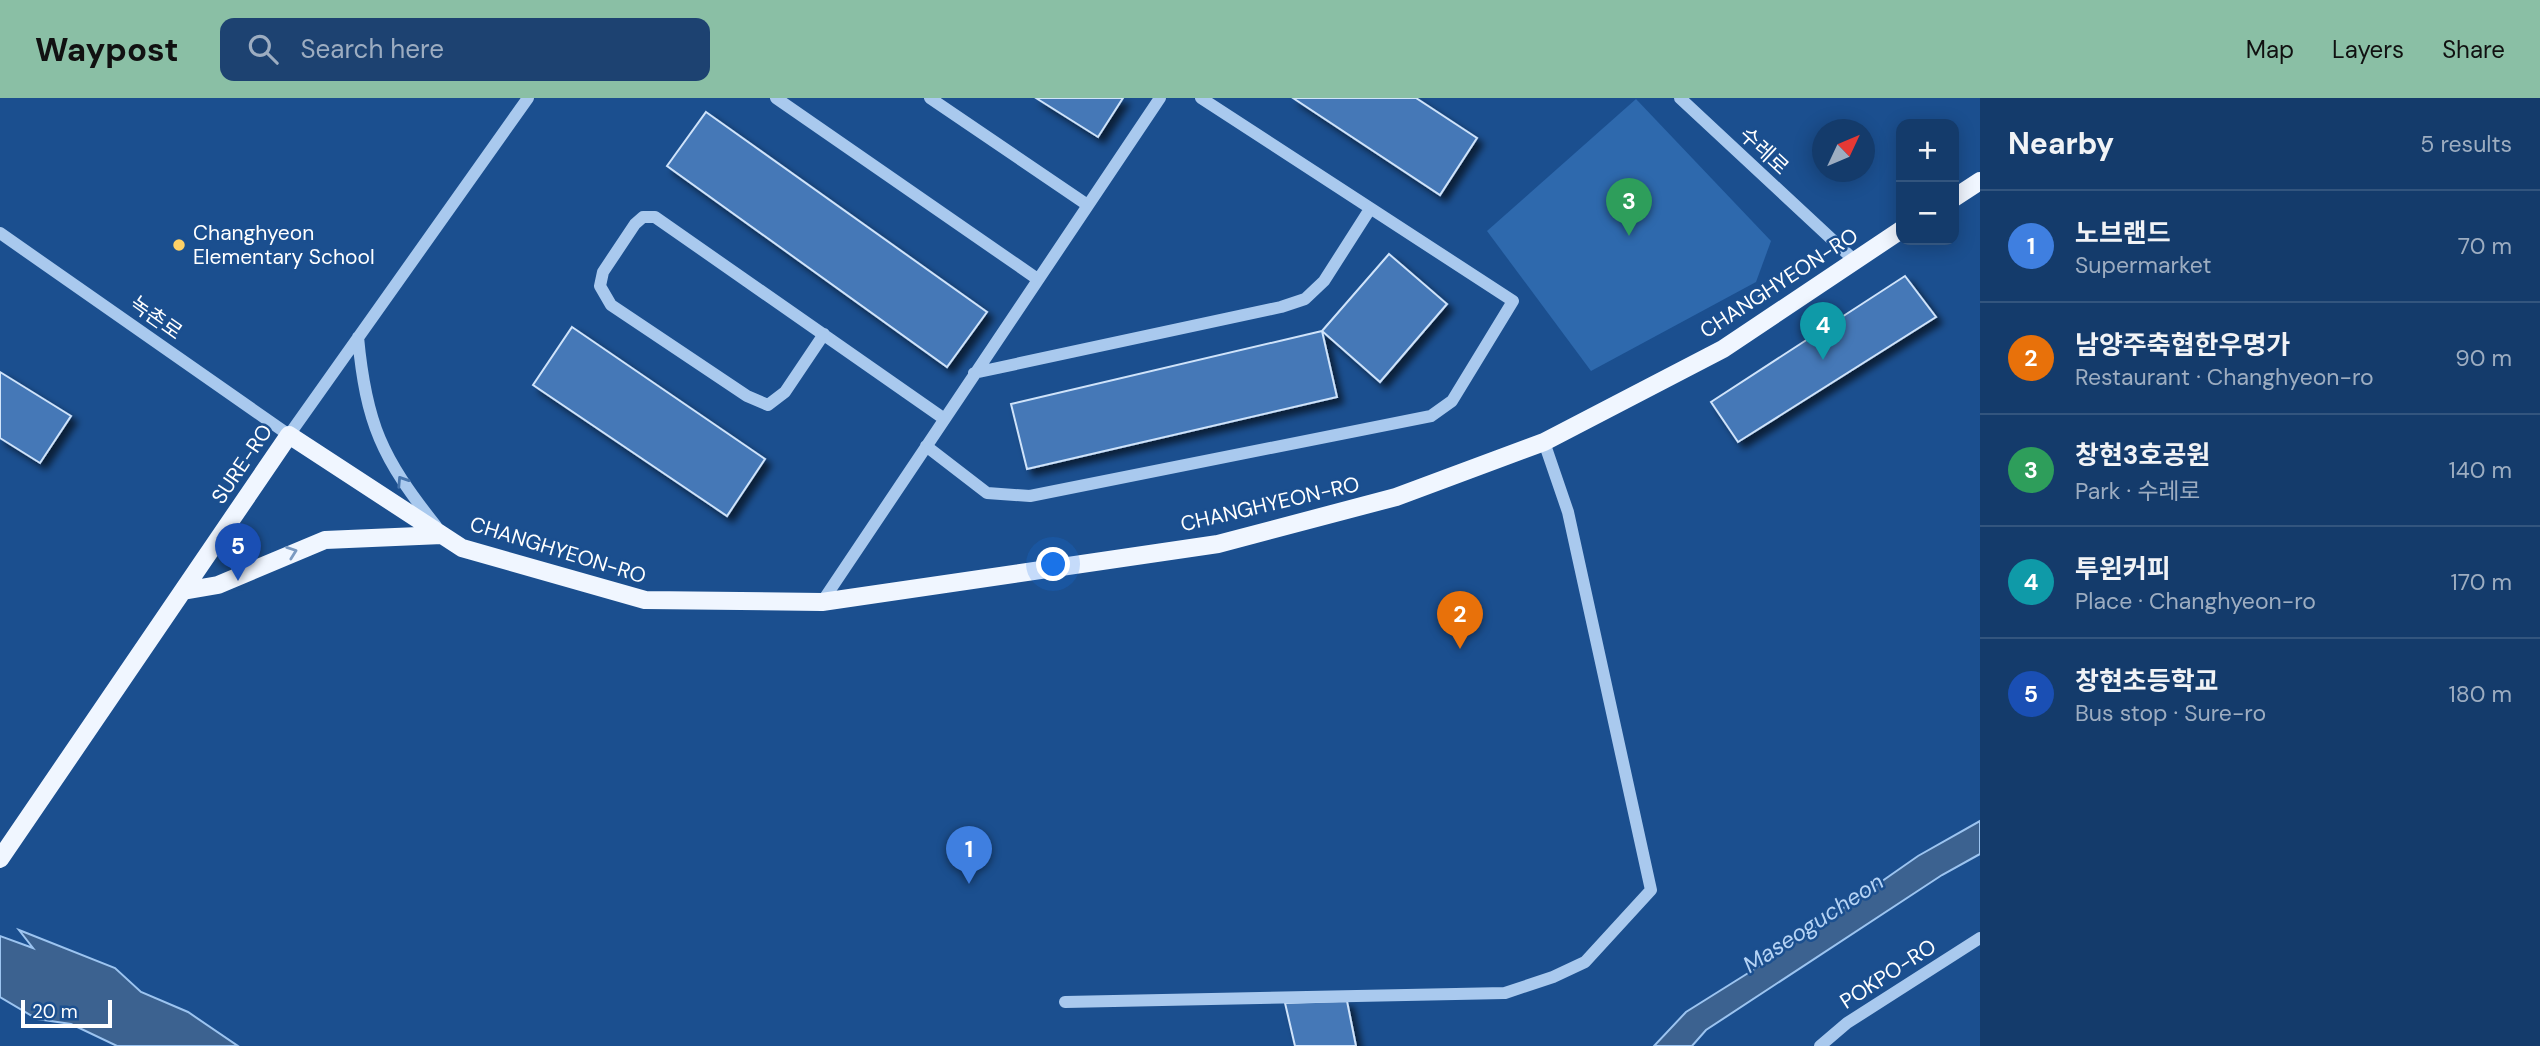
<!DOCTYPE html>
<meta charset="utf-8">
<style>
body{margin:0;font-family:"DM Sans","Noto Sans KR",sans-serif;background:#1d4271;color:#f1f3f6}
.controls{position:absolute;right:21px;top:21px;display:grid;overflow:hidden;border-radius:14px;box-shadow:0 4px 18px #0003}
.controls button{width:63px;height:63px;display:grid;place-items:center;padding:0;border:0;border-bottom:2px solid #33557e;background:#143b6b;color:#f1f3f6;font:35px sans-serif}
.compass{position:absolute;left:1812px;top:21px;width:63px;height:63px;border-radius:50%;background:#143b6b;box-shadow:0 4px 18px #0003;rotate:46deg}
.scale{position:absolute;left:21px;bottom:18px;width:91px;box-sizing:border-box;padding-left:7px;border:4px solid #fff;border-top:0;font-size:19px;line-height:24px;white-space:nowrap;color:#fff;-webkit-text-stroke:5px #1b4f8f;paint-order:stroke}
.you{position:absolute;left:1054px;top:467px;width:24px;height:24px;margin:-18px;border:5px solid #fff;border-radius:50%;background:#1a73e8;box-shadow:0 0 0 10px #1a73e833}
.badge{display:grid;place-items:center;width:46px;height:46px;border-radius:50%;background:#8abfa5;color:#fff;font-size:23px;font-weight:700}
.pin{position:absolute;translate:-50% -58px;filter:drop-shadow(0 2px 4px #0008)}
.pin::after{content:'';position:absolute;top:37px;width:24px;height:21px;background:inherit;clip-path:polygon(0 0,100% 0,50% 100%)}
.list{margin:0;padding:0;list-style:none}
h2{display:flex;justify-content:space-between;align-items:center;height:91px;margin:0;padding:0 28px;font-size:30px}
h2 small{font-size:23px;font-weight:400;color:#9dadc1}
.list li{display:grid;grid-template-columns:46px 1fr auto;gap:21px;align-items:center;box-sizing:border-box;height:112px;padding:0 28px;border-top:2px solid #33557e}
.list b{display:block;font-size:26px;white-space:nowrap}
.list p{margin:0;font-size:23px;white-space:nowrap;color:#9dadc1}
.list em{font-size:23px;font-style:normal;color:#9dadc1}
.icon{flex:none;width:38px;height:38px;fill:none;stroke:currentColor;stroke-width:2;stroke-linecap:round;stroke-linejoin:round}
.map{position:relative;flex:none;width:1980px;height:948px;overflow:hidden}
header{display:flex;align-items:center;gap:42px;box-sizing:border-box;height:98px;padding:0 35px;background:#8abfa5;color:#111}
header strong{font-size:33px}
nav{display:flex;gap:38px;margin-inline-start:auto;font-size:24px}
.search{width:490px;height:63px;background:#1d4271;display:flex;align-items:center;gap:18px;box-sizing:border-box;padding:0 24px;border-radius:14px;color:#9dadc1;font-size:26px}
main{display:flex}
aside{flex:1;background:#143b6b}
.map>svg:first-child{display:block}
.green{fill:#2e69ad}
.water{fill:#3c6290;stroke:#9cc4f0;stroke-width:2}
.building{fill:#4478b7;stroke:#cfe3fa;stroke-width:2;filter:url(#shadow)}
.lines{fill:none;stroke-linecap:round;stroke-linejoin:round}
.minor{stroke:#a9c9ee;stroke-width:12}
.major{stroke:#f0f6ff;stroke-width:18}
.oneway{stroke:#4674ac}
.oneway2{stroke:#7b9ac1}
.poi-dot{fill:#ffd166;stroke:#1b4f8f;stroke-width:2.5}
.labels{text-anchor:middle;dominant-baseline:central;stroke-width:5;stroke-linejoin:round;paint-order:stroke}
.street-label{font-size:21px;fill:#fff;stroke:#1b4f8f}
.poi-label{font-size:21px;fill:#fff;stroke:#1b4f8f;text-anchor:start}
.water-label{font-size:23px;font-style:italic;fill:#b5d3f5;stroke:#1b4f8f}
</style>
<header>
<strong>Waypost</strong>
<div class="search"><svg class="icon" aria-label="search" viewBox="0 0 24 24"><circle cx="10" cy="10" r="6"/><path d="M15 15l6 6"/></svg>Search here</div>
<nav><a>Map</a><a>Layers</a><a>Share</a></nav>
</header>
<main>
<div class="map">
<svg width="1980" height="948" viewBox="0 0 1980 948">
<defs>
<filter id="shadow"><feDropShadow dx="6" dy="6" stdDeviation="3.5" flood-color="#0009"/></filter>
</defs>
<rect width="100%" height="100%" fill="#1b4f8f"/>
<path class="green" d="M1636,1L1771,143L1756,184L1591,273L1487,133Z"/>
<path class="water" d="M1980,723V756L1942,777L1706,932L1692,948H1654L1686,914L1769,862L1918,758Z
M19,832L115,870L141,894L188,914L238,948H117L71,926L37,921L0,899V838L33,850Z"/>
<path class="building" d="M1036,0H1123L1098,39Z
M1293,0H1416L1477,40L1440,97Z
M706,14L987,214L947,269L667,68Z
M1389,156L1447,206L1380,284L1322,233Z
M1905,178L1936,219L1738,344L1711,304Z
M572,229L765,361L727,418L533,287Z
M1322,233L1337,299L1027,371L1011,306Z
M0,274L71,318L40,365L0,340Z
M1347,903L1356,948H1295L1285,905Z"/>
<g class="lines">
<path class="minor" d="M776,0L1036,180
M930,0L1086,106
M1680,0L1854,162
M0,135L289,337L528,0
M824,236L785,294L768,307L747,298L611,207L600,188L603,174L635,126L643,119H655L943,320
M358,239C366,326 382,360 436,428
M974,275L1281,209L1305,201L1324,183L1370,111
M926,348L987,395L1030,398L1431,318L1452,303L1513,203L1201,0
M822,504L1160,0
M1065,904L1505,895L1553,879L1585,864L1651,792L1568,414L1544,344
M1820,948L1847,925L1980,840"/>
<path class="major" d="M1954,100L1980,83
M183,493L218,487L325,442L442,437
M0,761L289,337L462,450L645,502L822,504L1218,446L1396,399L1544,344L1723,251L1901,132"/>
</g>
<defs><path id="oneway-chevron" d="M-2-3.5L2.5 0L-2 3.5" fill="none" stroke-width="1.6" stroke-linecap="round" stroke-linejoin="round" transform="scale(1.75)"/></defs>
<use class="oneway" href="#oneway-chevron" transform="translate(402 383) rotate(-123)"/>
<use class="oneway2" href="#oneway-chevron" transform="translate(292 454) rotate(-20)"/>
<circle class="poi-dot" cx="179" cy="147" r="7"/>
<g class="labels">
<g class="street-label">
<text transform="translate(1764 53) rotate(43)">수레로</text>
<text transform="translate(1779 185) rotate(-33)">CHANGHYEON-RO</text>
<text transform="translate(156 220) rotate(35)">녹촌로</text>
<text transform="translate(242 366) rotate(-56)">SURE-RO</text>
<text transform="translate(1270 406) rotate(-13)">CHANGHYEON-RO</text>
<text transform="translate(558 452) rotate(17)">CHANGHYEON-RO</text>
<text transform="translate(1888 876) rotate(-33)">POKPO-RO</text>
</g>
<g class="poi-label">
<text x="193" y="135">Changhyeon<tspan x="193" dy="24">Elementary School</tspan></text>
</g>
<g class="water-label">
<text transform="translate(1813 825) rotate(-33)">Maseogucheon</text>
</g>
</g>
</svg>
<div class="controls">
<button>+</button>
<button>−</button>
</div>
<svg class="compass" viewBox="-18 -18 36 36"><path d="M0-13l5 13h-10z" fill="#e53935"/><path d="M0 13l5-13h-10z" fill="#9dadc1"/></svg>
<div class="scale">20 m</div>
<div class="you"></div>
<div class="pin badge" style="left:969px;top:786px;background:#3f7fe0">1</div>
<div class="pin badge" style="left:1460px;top:551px;background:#e8710a">2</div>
<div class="pin badge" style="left:1629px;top:138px;background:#2e9e5b">3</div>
<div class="pin badge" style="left:1823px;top:262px;background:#0f9aa8">4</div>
<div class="pin badge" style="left:238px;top:483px;background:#1a4fb4">5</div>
</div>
<aside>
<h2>Nearby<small>5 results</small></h2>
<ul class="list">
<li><span class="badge" style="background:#3f7fe0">1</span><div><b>노브랜드</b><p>Supermarket</p></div><em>70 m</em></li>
<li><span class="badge" style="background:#e8710a">2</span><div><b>남양주축협한우명가</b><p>Restaurant · Changhyeon-ro</p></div><em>90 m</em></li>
<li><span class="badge" style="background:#2e9e5b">3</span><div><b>창현3호공원</b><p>Park · 수레로</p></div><em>140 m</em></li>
<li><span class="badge" style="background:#0f9aa8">4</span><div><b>투윈커피</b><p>Place · Changhyeon-ro</p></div><em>170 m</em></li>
<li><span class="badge" style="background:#1a4fb4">5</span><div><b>창현초등학교</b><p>Bus stop · Sure-ro</p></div><em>180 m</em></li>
</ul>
</aside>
</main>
